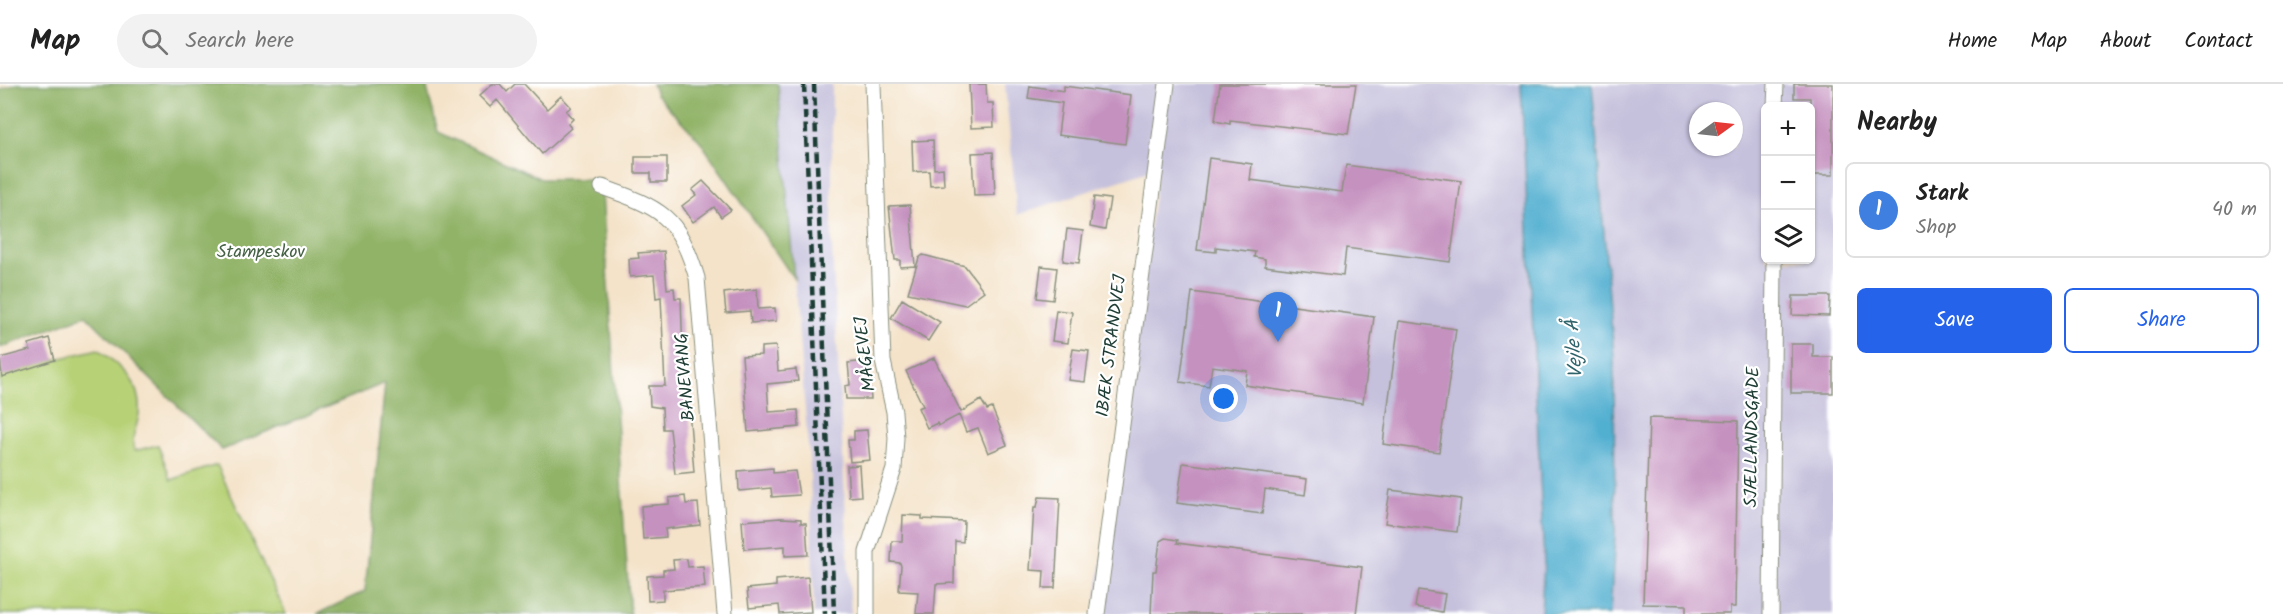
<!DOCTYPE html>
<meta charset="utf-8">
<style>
body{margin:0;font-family:Kalam,sans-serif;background:#f2f2f2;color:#222}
.controls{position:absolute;right:18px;top:18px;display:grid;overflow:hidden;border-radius:9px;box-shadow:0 2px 4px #0004}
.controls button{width:54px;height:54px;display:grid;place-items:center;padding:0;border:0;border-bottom:2px solid #e0e0e0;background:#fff;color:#222;font:30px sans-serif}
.compass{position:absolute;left:1689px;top:18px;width:54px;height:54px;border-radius:50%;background:#fff;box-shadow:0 2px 4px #0004;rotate:75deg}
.you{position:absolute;left:1224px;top:315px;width:21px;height:21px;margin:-15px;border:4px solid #fff;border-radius:50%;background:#1a73e8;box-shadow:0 0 0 9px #1a73e833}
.badge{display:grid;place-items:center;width:39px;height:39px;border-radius:50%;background:#2563eb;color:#fff;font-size:20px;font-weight:700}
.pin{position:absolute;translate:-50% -50px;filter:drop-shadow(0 2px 3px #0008)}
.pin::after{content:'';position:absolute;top:32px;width:21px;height:18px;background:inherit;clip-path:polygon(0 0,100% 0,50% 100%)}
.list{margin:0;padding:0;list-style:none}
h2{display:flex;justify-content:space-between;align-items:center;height:78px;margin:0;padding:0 24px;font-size:26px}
h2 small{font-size:20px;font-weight:400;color:#767676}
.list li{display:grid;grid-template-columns:39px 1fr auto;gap:18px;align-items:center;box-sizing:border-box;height:96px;margin:0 12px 12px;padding:0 12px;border:2px solid #e0e0e0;border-radius:9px}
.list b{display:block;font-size:22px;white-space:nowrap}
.list p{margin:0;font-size:20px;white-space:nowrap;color:#767676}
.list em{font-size:20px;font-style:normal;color:#767676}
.actions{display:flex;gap:12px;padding:18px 24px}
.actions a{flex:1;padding:14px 0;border:2px solid #2563eb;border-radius:9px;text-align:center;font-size:21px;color:#2563eb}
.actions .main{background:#2563eb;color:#fff}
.icon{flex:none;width:33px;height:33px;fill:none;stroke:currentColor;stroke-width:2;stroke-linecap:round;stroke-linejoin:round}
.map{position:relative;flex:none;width:1833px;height:530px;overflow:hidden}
header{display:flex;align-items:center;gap:36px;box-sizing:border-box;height:84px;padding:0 30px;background:#fff;border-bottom:2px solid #e0e0e0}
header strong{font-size:28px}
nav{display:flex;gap:33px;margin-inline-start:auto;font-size:21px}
.search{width:420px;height:54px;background:#f2f2f2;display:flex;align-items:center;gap:15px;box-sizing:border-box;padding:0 21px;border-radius:33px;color:#767676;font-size:22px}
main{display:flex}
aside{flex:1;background:#fff}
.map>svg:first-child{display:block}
.industrial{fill:#c5c0db;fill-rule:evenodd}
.green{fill:#b7d177;stroke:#6b8756;stroke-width:1.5}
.forest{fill:#91b368;stroke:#58784e;stroke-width:1.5}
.water{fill:#51afd0;stroke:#387682;stroke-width:1.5}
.building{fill:#c591bf}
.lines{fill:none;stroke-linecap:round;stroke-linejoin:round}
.minor-casing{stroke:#8a907e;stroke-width:17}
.minor{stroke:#fff;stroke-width:15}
.rail{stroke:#1f3d34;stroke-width:4.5;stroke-dasharray:9 4.5;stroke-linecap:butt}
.labels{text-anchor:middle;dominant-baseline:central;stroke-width:4.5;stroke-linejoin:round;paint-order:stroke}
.park-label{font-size:18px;fill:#456245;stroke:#fff}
.street-label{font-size:18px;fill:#1f3d34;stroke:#fff}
.water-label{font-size:20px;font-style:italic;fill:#30656b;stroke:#fff}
</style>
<header>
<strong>Map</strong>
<div class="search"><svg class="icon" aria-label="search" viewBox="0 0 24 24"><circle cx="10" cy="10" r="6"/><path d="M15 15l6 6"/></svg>Search here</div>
<nav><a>Home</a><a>Map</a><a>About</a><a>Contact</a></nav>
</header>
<main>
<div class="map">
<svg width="1833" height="530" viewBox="0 0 1833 530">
<rect width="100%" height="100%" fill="#fff"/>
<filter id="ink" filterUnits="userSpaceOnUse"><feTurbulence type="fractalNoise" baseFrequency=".0167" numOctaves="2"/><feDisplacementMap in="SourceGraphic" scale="12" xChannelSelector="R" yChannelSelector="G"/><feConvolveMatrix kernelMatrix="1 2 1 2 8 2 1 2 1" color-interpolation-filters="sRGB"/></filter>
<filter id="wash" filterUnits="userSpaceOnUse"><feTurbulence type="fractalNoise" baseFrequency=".008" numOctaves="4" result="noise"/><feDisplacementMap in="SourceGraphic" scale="24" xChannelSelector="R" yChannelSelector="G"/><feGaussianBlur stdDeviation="1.35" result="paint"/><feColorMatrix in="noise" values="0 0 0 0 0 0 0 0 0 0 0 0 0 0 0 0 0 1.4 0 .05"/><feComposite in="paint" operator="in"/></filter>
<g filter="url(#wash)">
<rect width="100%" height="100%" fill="#f4e3c9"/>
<path class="industrial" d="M778,0H832V161L851,530H814L810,385Z
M1005,0H1833V530H1094L1158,84L1017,131ZM1766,22H1810V176H1766ZM1698,27H1734V63H1698Z"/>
<path class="green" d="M98,265C120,282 142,298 139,330C137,346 131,349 134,367L158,361L171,396L217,381L286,530H0V289Z"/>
<path class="forest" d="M16,0H426L438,48L541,95H601L630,530H317L365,507L385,299L222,366L86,231L0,264V6Z
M652,0H778L794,195L700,57L656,10Z"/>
<path class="water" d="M1521,0H1592L1614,273L1615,450L1610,530H1541L1544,478Z"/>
<g id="blocks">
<path class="building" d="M492,0H500L507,8L515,0H524L547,25L561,12L571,23L566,27L573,35L568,40L571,44L542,70L497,16L490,23L479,12Z
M969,0H986L987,19H993L994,43L971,44Z
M1220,0H1356L1348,50L1230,36V40L1215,37Z
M1794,0H1833V91H1810V14H1794Z
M1030,2L1064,7V2L1131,11L1125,60L1058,51L1062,19L1028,14Z
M933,56L934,85L943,84L944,101L930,102L929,87L913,88L912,57Z
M993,68L995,111L974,112L972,69Z
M635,73H667V98H651V89H635Z
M1209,74L1252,80L1250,96L1342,108L1346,81L1461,97L1450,178L1346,164L1343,192L1265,182V175L1254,173L1255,168L1216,163V168L1197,166Z
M703,97L731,126L721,133L714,123L693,138L682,122L696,111L692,106Z
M1094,113L1110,115L1105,146L1090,143Z
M910,121L915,182L900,183V176H895L889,122Z
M1067,145L1083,147L1079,179L1063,177Z
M664,167L667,205L674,204L675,214H681L684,301L687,300L694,388L675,390L670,345H663L662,324L650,322L649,302H665L661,213L656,214L654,191L630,193L629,175L639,174L638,169Z
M923,171L965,182L984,207L965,221L908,209L919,174Z
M1041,182L1057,184L1053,216L1037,214Z
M757,205L758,225L775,224L776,237L751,239L750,227L726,229L724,209Z
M1192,208L1374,233L1363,319L1245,301L1247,287L1212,282L1209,302L1180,298Z
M1793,212H1830L1829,232L1792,231Z
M902,215L940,238L928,257L891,234Z
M1056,226L1072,228L1068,259L1052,257Z
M1399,237L1456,245L1439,368L1383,360Z
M49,254L55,276L2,293L0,274L30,266L29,260Z
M1791,260H1813V273H1833V309H1791Z
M776,262L778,287L796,285L798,297L767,300L769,328L798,326L799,343L748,348L742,272L761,271V263Z
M1073,265L1089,267L1085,298L1068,296Z
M934,274L961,328L981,316L987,326L992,324L1007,361L988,369L978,344L966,348L959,331L938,342L937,339L927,344L918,324L923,322L906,287Z
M867,277L871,315H846L845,302L850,301L848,279Z
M1649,334L1738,337L1735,523H1730V530H1686V521L1643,520Z
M867,346L870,376L850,378L848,356H854V347Z
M1183,379L1307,395L1305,411L1265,405L1262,430L1177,419Z
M859,381L861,412L849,413L847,382Z
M773,384V389L795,387L799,411L772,413L771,404L739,407L738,387Z
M1390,406L1461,415L1457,448L1385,439Z
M685,412L686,420L698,419L700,441L665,445L666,453L643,455L641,422L669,420V414Z
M1039,413L1060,414L1055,504H1043L1044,487L1030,486L1034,423H1037Z
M903,431L922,432V435L964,437L963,458L955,457L954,499L936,500L934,530H916L918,508L899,507L901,482L900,479L891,478L892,457H902Z
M781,434L801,435V439H806L808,471L785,472V462L744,465L742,437Z
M1165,454L1178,456L1177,459L1362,483L1356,530H1151L1153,487H1156L1160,457Z
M687,475L688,483L703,482L705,503L663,506V516L648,517L647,492L663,491V486L674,485L673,476Z
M808,493L811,528L780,530L779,521L749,524L747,505L776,502V496Z
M1418,506L1445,510L1442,528L1415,523Z"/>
</g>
</g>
<g filter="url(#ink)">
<use href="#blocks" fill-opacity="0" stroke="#8a907e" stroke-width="1.5"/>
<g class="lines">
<defs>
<path id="minor" d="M1775,22L1776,0
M602,103C661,124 678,131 697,194L725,530
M867,530V468L894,385L896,354L894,328L883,277L873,0
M1097,530L1167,0
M1771,530L1774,176"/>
</defs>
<use href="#minor" class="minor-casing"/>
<use href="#minor" class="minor"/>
<path class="rail" d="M804,0L825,530
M814,0L834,530"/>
</g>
</g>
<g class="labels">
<g class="park-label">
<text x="261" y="168">Stampeskov</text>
</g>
<g class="street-label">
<text transform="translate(1112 262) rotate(-83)">IBÆK STRANDVEJ</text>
<text transform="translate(866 270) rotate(-97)">MÅGEVEJ</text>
<text transform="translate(686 293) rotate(-95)">BANEVANG</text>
<text transform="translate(1753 353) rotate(-89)">SJÆLLANDSGADE</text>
</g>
<g class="water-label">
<text transform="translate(1575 265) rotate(-94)">Vejle Å</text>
</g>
</g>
</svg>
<div class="controls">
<button>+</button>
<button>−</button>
<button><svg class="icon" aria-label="layers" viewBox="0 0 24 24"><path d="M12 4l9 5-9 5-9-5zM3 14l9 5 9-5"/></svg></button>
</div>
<svg class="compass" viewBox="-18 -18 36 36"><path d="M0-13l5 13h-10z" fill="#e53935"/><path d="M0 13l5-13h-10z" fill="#767676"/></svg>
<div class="you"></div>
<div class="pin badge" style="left:1278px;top:258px;background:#3f7fe0">1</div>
</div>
<aside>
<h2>Nearby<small></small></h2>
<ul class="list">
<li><span class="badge" style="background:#3f7fe0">1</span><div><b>Stark</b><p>Shop</p></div><em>40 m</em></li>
</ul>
<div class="actions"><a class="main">Save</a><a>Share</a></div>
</aside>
</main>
